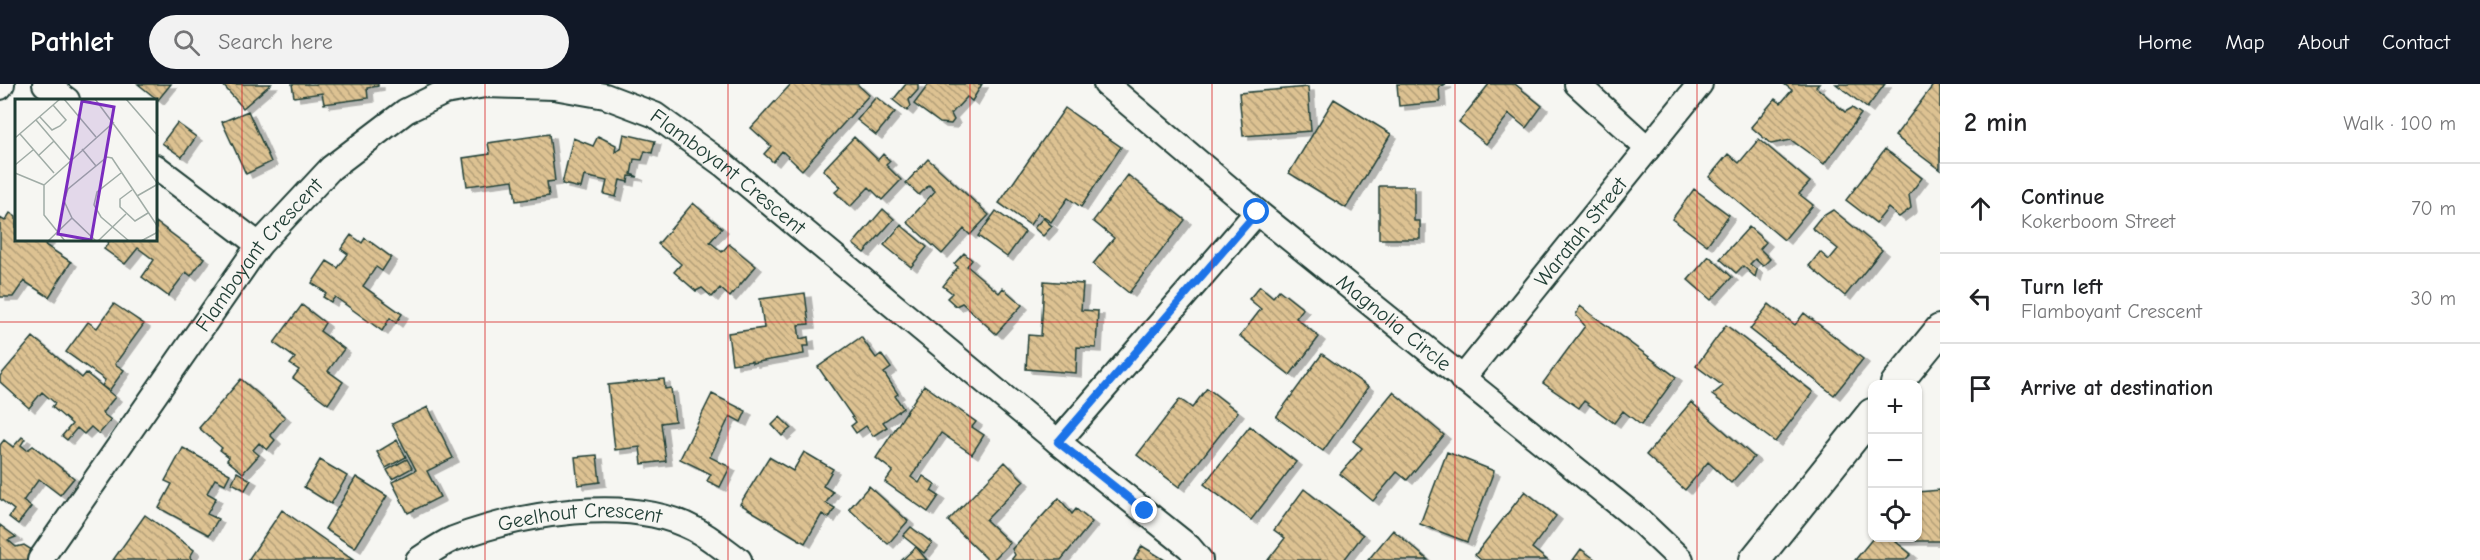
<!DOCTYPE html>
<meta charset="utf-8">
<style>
body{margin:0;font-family:"Comic Neue",sans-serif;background:#f2f2f2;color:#202124}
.controls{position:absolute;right:18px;bottom:18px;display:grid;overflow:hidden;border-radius:12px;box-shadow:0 2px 4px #0004}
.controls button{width:54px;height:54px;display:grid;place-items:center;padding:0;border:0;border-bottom:2px solid #e0e0e0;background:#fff;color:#202124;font:30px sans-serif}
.stop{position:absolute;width:18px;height:18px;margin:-14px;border:4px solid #1a73e8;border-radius:50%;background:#fff}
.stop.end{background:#1a73e8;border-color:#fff;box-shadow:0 2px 6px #0008}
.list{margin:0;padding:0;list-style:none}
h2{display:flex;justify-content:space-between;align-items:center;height:78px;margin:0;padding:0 24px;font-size:26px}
h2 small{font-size:20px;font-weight:400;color:#757577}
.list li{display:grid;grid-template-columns:39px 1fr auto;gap:18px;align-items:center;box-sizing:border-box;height:90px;padding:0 24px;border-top:2px solid #e0e0e0}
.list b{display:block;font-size:22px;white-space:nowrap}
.list p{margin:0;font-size:20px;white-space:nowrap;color:#757577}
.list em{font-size:20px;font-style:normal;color:#757577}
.icon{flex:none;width:33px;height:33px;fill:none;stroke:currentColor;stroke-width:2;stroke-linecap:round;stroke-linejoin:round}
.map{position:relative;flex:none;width:1940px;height:476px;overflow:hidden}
header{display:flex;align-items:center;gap:36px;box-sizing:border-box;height:84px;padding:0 30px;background:#111827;color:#fff}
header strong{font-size:28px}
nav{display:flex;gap:33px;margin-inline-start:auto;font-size:21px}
.search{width:420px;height:54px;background:#f2f2f2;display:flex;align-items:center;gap:15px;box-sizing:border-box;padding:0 21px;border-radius:33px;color:#757577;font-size:22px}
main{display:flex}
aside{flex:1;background:#fff}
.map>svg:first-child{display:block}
.building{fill:url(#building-back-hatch);stroke:#1f3d34;stroke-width:1.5;filter:url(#shadow)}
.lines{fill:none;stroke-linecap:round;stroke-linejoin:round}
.minor-casing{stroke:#1f3d34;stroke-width:28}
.tertiary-casing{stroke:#1f3d34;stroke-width:34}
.minor{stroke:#f6f6f2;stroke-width:24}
.tertiary{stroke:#f6f6f2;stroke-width:30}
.route{stroke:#1a73e8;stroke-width:8}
.grid{fill:none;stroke:#d62828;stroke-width:1.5;stroke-opacity:0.55}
.labels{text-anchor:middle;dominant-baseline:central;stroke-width:6;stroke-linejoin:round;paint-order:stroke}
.street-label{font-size:21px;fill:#1f3d34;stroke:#f6f6f2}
.inset-road{fill:none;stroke:#a0aca6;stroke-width:1.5}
.view{fill:#7b2cbf;fill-opacity:0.15;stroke:#7b2cbf;stroke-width:3}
.inset-edge{fill:none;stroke:#1f3d34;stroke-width:3}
</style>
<header>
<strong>Pathlet</strong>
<div class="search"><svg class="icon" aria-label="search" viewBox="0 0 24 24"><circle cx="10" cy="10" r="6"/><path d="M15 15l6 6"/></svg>Search here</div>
<nav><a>Home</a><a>Map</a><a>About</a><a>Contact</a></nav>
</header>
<main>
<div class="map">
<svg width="1940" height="476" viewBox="0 0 1940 476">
<defs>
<pattern id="building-back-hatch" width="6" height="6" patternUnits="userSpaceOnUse" patternTransform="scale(1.5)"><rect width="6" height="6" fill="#ddc292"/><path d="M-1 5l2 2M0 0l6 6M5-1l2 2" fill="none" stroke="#b39f78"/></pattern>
<filter id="shadow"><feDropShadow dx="6" dy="4" stdDeviation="0" flood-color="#0004"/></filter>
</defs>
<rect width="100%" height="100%" fill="#f6f6f2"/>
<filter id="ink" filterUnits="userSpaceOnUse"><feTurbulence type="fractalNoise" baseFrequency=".0167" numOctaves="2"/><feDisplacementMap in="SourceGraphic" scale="12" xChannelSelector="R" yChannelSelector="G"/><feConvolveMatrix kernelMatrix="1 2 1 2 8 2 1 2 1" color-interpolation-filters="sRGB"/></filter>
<g filter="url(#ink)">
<path class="building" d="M138,0H171L158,16Z
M222,0H271L243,24Z
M292,0H378V2L367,4L368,14L324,20L322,9L294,13Z
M791,0H857L869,11L802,86L782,67L773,78L764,70L771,62L751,44Z
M906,0H918V6L909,16L911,22L907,27L893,16Z
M929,0H982L972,17L967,13L951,30L954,36L951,40L940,39L914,20Z
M1397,0H1446L1439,3L1440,18L1399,22Z
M1489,0H1515L1542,22L1526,44L1509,30L1486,60L1459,38Z
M1784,0H1819L1816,3L1845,28L1852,24L1861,30L1824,80L1791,56L1771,60L1751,43L1775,15L1781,19L1792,6Z
M1836,0H1885L1867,24Z
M1934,0H1940V86L1895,52Z
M1308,3L1311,47L1243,52L1239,9Z
M876,13L895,28L876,51L857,36Z
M1334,15L1391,50L1346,124L1289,89Z
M1065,24L1121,63L1081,123L1068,114L1051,138L1038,129L1030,141L999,119Z
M248,27L271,78L246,90L222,38Z
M177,39L196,53L182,73L162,59Z
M549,50L555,97L547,98L549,112L516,117L513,96L467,102L463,74L490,70L488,59Z
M624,50L655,57L652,69L645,67L642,76L634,75L631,90L638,93L629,92L628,98L620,96L616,113L604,110L607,97L584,92L581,104L562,100L573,54L593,62L598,52L616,61L615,68L621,65Z
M854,53L878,76L883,70L890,77L886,81L901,96L882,116L869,103L850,123L835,108L841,103L823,86Z
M1759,55L1810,98L1799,110L1813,121L1784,156L1709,93L1728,70L1739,79Z
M1885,65L1922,94L1909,111L1911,124L1899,133L1888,124L1876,139L1846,116Z
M928,75L989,131L970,151L964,145L942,170L907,138L935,107L929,101L919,111L906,99Z
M1128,91L1185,136L1129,209L1093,180L1114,154L1093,137Z
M1379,102H1414V137H1420V155H1379Z
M1694,105L1729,131L1707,161L1672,135Z
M693,119L722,144L710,158L722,168L729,160L756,182L730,213L720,204L712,213L702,204L696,207L674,188L681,180L658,160Z
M883,125L894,135L864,169L853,160Z
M1833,126L1882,166L1845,212L1809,182L1820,168L1829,176L1838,165L1812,144L1820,134Z
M996,127L1025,148L1007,173L978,152Z
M10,129L16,133V156H48L45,161L71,178L49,213L24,197L13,213H0V134L5,137Z
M1043,134L1052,142L1043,152L1034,144Z
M156,138L204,174L191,192L186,188L168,212L142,193L154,176L138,164L125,180L104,165L110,156H156Z
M901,141L927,163L911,183L884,161Z
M1749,143L1766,158L1760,165L1770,175L1763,182L1755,175L1750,180L1757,186L1755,193L1743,182L1736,189L1720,175Z
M351,151L362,159L365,154L391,173L382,187L376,183L363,202L402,230L396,239L390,234L382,247L335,213L331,218L323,213L326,209L312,199L327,177L338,184L348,170L341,165Z
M964,169L972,176L967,182L999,209L1003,204L1022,221L996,250L962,219L956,222L947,214L952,209L943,202L958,183L954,180Z
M1709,172L1732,193L1711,216L1688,196Z
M1044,197L1083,200L1081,226L1098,227L1096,264L1077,263L1076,289L1026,285L1028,251L1041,252Z
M1260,202L1273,213L1279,206L1303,225L1296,234L1319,253L1290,291L1240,252L1261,225L1249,215Z
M805,209L809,240L798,241L800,255L808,253L809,262H803L804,270L752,279V277L732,280L728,249L764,244L760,215Z
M114,220L144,240L115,280L124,286L109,307L102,302L105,296L66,268L88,238L97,244Z
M1769,220L1795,241L1804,229L1863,275L1834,311L1750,245Z
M302,221L325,239L320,247L344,265L328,287L343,298L328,320L293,294L299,286L290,280L295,274L274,259Z
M1580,222L1676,293L1641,341L1623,327L1614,339L1584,317L1579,324L1543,299L1585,242L1576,231Z
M1726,241L1813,308L1775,358L1712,311L1723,302L1696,282Z
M33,253L82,294L86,289L115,313L102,329L111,336L99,350L91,343L84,350L77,344L67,356L62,352L72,340L52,323L55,319L42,308L29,324L0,298V292Z
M861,253L876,274L881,270L891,284L884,289L898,310L895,312L903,324L883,338L887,343L873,352L866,342L856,349L851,342L856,338L818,283Z
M1322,270L1368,303L1323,367L1276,333Z
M241,295L285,333L270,351L275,356L267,366L259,359L253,366L259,371L243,389L227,376L229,373L220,366L222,364L199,344Z
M664,295L665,305L671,304L675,337L661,339L666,377L642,380L640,363L615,366L608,301Z
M924,301L976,338L972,343L984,351L972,370L941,349L911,393L919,399L923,392L935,400L931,407L939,412L928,428L885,398L893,387L876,374Z
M1207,304L1238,328L1179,403L1137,371L1180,315L1192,324Z
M1393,308L1444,351L1407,396L1397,388L1373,417L1340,390L1362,364L1353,357Z
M712,310L746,327L741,338L730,332L710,373L730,383L720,403L707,397L711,390L680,375Z
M1691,318L1754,373L1731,399L1708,378L1685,406L1646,371Z
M428,323L453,374L427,387L440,413L408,429L392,398L416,386L392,340Z
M780,333L791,344L782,352L772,341Z
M1250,342L1296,378L1251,436L1204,400Z
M22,353L25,355L21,361L27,366L33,362L74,394L60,411L39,395L23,417L31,423L18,440L9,433L14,426L0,415V361L4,356L13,363Z
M397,356L406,373L386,384L377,368Z
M183,364L230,390L225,400L215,395L207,409L216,414L207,430L218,435L209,451L159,424L172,400L165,397Z
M804,368L833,385L823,402L833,408L826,419L835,424L829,434L822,430L805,459L740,420L769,373L793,387Z
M1447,368L1494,387L1467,458L1420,440Z
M597,371L600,398L578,401L575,373Z
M407,375L412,384L392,395L387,386Z
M320,376L347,392L331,420L304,403Z
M1005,378L1024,397L986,436L1010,459L993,476H988L948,437Z
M237,388L251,396L245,406L232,399Z
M356,393L387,412L355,464L325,445Z
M869,402L908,437L888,460L849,425Z
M1304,405L1363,451L1344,476H1268L1285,454L1274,446Z
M1940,406V457H1895V454H1918V408Z
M1525,407L1556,432L1532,464L1547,476H1481L1475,471Z
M1059,414L1072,430L1076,425L1092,438L1061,476H1011L1015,471L1012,465Z
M282,426L353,476H248Z
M145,431L194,466L190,473L192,476H113Z
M0,441L16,453L8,456L16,463L24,461L35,468L30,476H0Z
M911,443L932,459L924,469L903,452Z
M1393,446L1428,476H1368Z
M1873,454H1891L1911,470L1905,476H1855Z
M1142,462L1165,476H1134Z
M916,463L927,476H902Z
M1581,465L1596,476H1573Z"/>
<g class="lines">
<defs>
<g id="minor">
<path d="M45,0L67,16"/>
<path id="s1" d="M1106,0L1257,128L1640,437L1681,476"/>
<path d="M1577,0L1646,63"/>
<path d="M0,3L2,0"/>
<path d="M156,83L259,161"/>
<path id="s2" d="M1462,295L1700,0"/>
<path d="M1058,358L1257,128"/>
<path id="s3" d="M40,476L259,161L331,84L406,27L445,8L485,1L554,3L605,12L655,31L724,81L1058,358L1189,463L1200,476"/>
<path id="s4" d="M418,476C429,469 441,460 453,455C520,430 629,410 694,445C710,453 725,466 739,476"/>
</g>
<path id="tertiary" d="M1896,300L1940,246
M1755,476L1872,330"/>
</defs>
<use href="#minor" class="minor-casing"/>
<use href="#tertiary" class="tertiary-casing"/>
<use href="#minor" class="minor"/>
<use href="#tertiary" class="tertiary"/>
</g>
</g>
<g class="lines" filter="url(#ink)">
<path class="route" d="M1145,427L1058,358L1257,128"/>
</g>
<path class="grid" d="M242,0V476M485,0V476M728,0V476M970,0V476M1212,0V476M1455,0V476M1697,0V476M0,238H1940"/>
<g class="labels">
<g class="street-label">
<text stroke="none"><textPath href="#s3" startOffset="934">Flamboyant Crescent</textPath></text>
<text stroke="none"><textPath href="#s2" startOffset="189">Waratah Street</textPath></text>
<text stroke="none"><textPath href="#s3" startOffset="376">Flamboyant Crescent</textPath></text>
<text stroke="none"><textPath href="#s1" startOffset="374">Magnolia Circle</textPath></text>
<text stroke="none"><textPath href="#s4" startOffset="171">Geelhout Crescent</textPath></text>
</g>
</g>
<g transform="translate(15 15)">
<rect width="142" height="142" fill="#f6f6f2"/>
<path class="inset-road" d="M49,0L81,38M80,0L143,85M111,0L143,37M25,18L37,31L45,27L51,21L38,6M21,21L55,61M5,35L39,74M0,39L45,0M67,50L81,67M23,57L39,42M0,66L18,51M0,74L29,86M106,74L82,93L79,106L86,118L114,142M117,91L105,100V108L120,122L133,114M122,97L143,85M33,142L57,119M50,142L29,116V86L99,23M81,142L57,119L49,102L53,90L92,58L97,59L143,128M83,142L111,115M126,142L143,133"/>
<path class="view" d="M67,2L99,8L76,141L43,135Z"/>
<rect width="142" height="142" class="inset-edge"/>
</g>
</svg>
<div class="controls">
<button>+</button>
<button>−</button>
<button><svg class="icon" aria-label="locate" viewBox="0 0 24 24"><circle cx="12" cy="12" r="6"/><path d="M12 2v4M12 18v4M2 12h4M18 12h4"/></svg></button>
</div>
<div class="stop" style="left:1257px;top:128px"></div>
<div class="stop end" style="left:1145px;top:427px"></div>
</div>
<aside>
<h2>2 min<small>Walk · 100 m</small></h2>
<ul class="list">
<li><svg class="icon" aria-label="ahead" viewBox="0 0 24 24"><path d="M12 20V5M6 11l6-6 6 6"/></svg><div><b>Continue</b><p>Kokerboom Street</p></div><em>70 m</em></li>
<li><svg class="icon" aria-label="left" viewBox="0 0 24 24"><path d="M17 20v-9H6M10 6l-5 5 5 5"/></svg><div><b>Turn left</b><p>Flamboyant Crescent</p></div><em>30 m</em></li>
<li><svg class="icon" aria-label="arrive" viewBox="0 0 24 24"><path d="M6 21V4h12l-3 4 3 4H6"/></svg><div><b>Arrive at destination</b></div></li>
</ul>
</aside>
</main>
